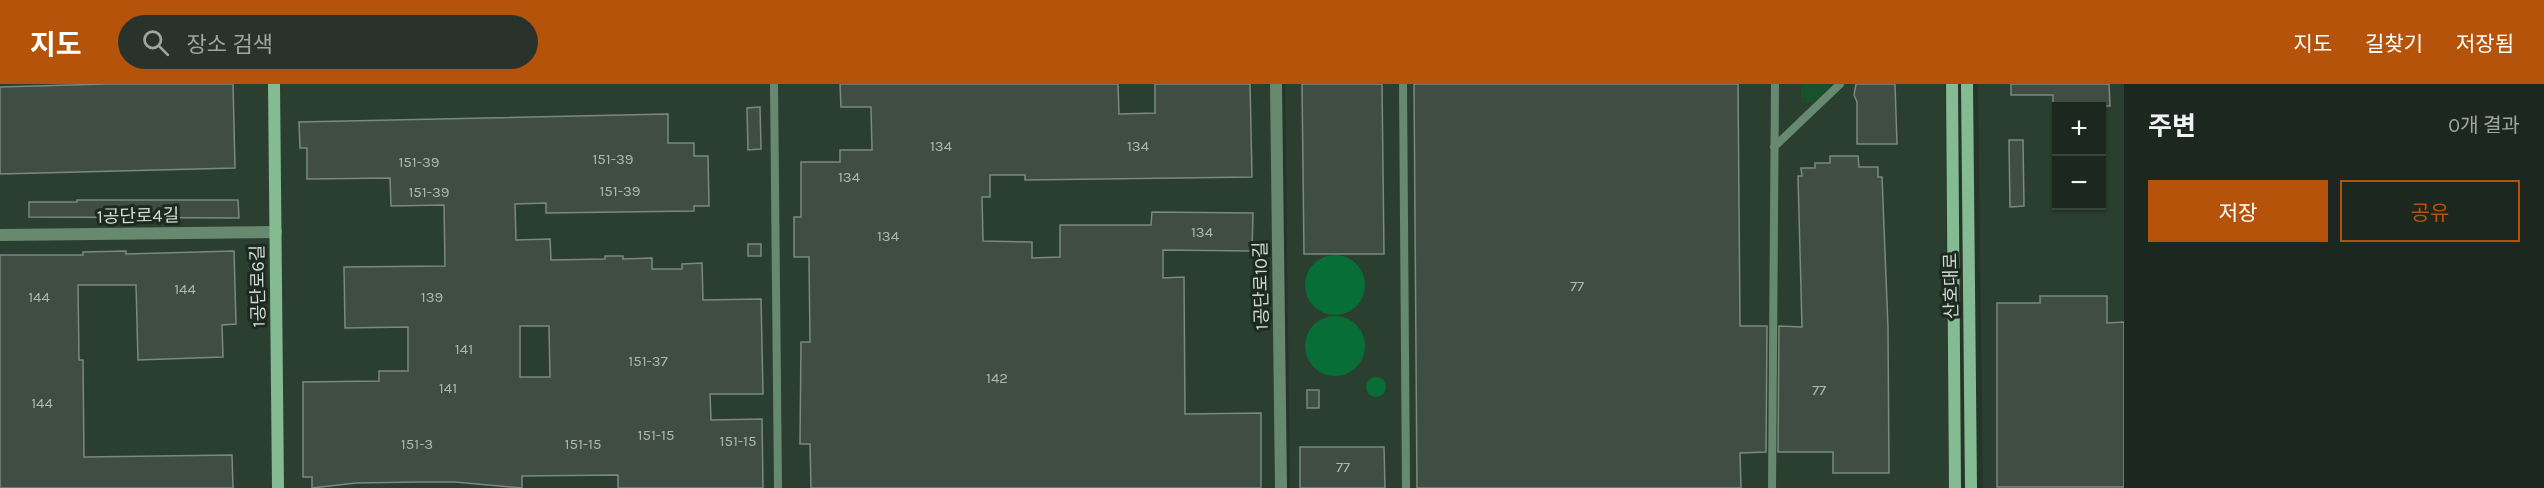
<!DOCTYPE html>
<html lang="ko">
<meta charset="utf-8">
<style>
body{margin:0;font-family:Karla,"Noto Sans KR",sans-serif;background:#29332c;color:#f1f3f6}
.controls{position:absolute;right:18px;top:18px;display:grid;overflow:hidden;border-radius:0px;box-shadow:0 2px 4px #0004}
.controls button{width:54px;height:54px;display:grid;place-items:center;padding:0;border:0;border-bottom:2px solid #3a443d;background:#1c271f;color:#f1f3f6;font:30px sans-serif}
.list{margin:0;padding:0;list-style:none}
h2{display:flex;justify-content:space-between;align-items:center;height:78px;margin:0;padding:0 24px;font-size:26px}
h2 small{font-size:20px;font-weight:400;color:#a0a5a4}
.actions{display:flex;gap:12px;padding:18px 24px}
.actions a{flex:1;padding:14px 0;border:2px solid #b45309;border-radius:0px;text-align:center;font-size:21px;color:#b45309}
.actions .main{background:#b45309;color:#fff}
.icon{flex:none;width:33px;height:33px;fill:none;stroke:currentColor;stroke-width:2;stroke-linecap:round;stroke-linejoin:round}
.map{position:relative;flex:none;width:2124px;height:404px;overflow:hidden}
header{display:flex;align-items:center;gap:36px;box-sizing:border-box;height:84px;padding:0 30px;background:#b45309;color:#fff}
header strong{font-size:28px}
nav{display:flex;gap:33px;margin-inline-start:auto;font-size:21px}
.search{width:420px;height:54px;background:#29332c;display:flex;align-items:center;gap:15px;box-sizing:border-box;padding:0 21px;border-radius:33px;color:#a0a5a4;font-size:22px}
main{display:flex}
aside{flex:1;background:#1c271f}
.map>svg:first-child{display:block}
.built{fill:#2b3f30;fill-rule:evenodd}
.green{fill:#18522d}
.water{fill:#086e37}
.building{fill:#3f4d42;stroke:#7a8a7d;stroke-width:1.5;fill-rule:evenodd}
.lines{fill:none;stroke-linecap:round;stroke-linejoin:round}
.lane{stroke:#67896f;stroke-width:8}
.street{stroke:#67896f;stroke-width:12}
.secondary{stroke:#84bb92;stroke-width:12}
.labels{text-anchor:middle;dominant-baseline:central;stroke-width:6;stroke-linejoin:round;paint-order:stroke}
.number-label{font-size:15px;fill:#adb8b0}
.street-label{font-size:18px;fill:#d2dbd4;stroke:#1c2a20}
</style>
<header>
<strong>지도</strong>
<div class="search"><svg class="icon" aria-label="search" viewBox="0 0 24 24"><circle cx="10" cy="10" r="6"/><path d="M15 15l6 6"/></svg>장소 검색</div>
<nav><a>지도</a><a>길찾기</a><a>저장됨</a></nav>
</header>
<main>
<div class="map">
<svg width="2124" height="404" viewBox="0 0 2124 404">
<rect width="100%" height="100%" fill="#263429"/>
<path class="built" d="M0,0H1276L1281,404H0Z
M1285,0H1945L1949,404H1290Z
M1978,0H2124V404H1983ZM2056,22H2102V122H2056Z"/>
<path class="green" d="M1801,0H1832L1815,18H1801Z"/>
<path class="water" d="M1305 201a30 30 0 1 1 60 0a30 30 0 1 1-60 0Z
M1305 262a30 30 0 1 1 60 0a30 30 0 1 1-60 0Z
M1366 303a10 10 0 1 1 20 0a10 10 0 1 1-20 0Z"/>
<path class="building" d="M105,0H233L235,84L0,90V3Z
M840,0H1118L1119,30L1155,29V0H1250L1252,93L1025,96V91H990V113H982L983,157L1032,158V174L1060,173V141H1151L1152,128L1253,129L1252,167L1163,166V194L1184,193L1185,330L1261,329V404H811L810,360H800L801,258H810L809,173H794V133H801V78H840V66H872L871,23H841Z
M1302,0H1382L1384,170H1304Z
M1414,0H1738L1740,242H1767L1766,368L1740,369L1741,404H1417Z
M1856,0H1895L1897,60H1857V18L1854,11Z
M2011,0H2109L2110,22H2053V11H2011Z
M760,23L761,65L748,66L747,24Z
M668,30V59H694V72H708L709,122H694V127L546,129V119L515,120L516,156L550,155L551,176L605,175V172H623V175L652,174V185H682V180L702,179L703,216L761,215L763,310H710L711,336L762,335L763,404H618V391L522,392V404L455,398H419L356,399L312,404V393H303V298L379,297V287H408V243L345,244L344,183L445,182L444,121L391,122L390,94L307,95V64H300L299,38ZM520,242H549L550,293H520Z
M2009,56H2023L2024,122L2010,123Z
M1830,72H1858L1859,83H1878V93H1882L1888,243L1889,389H1833V368H1778L1779,242L1802,243L1798,92H1802L1801,84H1815V79H1830Z
M77,116H238L239,134L29,133V118H77Z
M748,160H761V172H748Z
M126,167V170L234,167L236,240L222,241L223,273L138,276L136,201H78L79,276H83L84,373L232,371L233,404H0V171H83V168Z
M2040,212H2107V239L2124,238V403H1997V219H2040Z
M1307,306H1319V324H1307Z
M1300,363H1384L1385,404H1300Z"/>
<g class="lines">
<path class="lane" d="M774,0L778,404
M1403,0L1406,404
M1774,63L1840,0
M1772,404L1775,0"/>
<path class="street" d="M1276,0L1281,404
M0,151L276,148"/>
<path class="secondary" d="M274,0L278,404
M1952,0L1955,404
M1967,0L1971,404"/>
</g>
<g class="labels">
<g class="number-label">
<text x="941" y="62">134</text>
<text x="1138" y="62">134</text>
<text x="613" y="75">151-39</text>
<text x="419" y="78">151-39</text>
<text x="849" y="93">134</text>
<text x="620" y="107">151-39</text>
<text x="429" y="108">151-39</text>
<text x="1202" y="148">134</text>
<text x="888" y="152">134</text>
<text x="1577" y="202">77</text>
<text x="185" y="205">144</text>
<text x="39" y="213">144</text>
<text x="432" y="213">139</text>
<text x="464" y="265">141</text>
<text x="648" y="277">151-37</text>
<text x="997" y="294">142</text>
<text x="448" y="304">141</text>
<text x="1819" y="306">77</text>
<text x="42" y="319">144</text>
<text x="656" y="351">151-15</text>
<text x="738" y="357">151-15</text>
<text x="417" y="360">151-3</text>
<text x="583" y="360">151-15</text>
<text x="1343" y="383">77</text>
</g>
<g class="street-label">
<text transform="translate(138 132) rotate(-1)">1공단로4길</text>
<text transform="translate(258 202) rotate(-91)">1공단로6길</text>
<text transform="translate(1261 202) rotate(-91)">1공단로10길</text>
<text transform="translate(1951 202) rotate(-91)">산호대로</text>
</g>
</g>
</svg>
<div class="controls">
<button>+</button>
<button>−</button>
</div>
</div>
<aside>
<h2>주변<small>0개 결과</small></h2>
<ul class="list">
</ul>
<div class="actions"><a class="main">저장</a><a>공유</a></div>
</aside>
</main>
